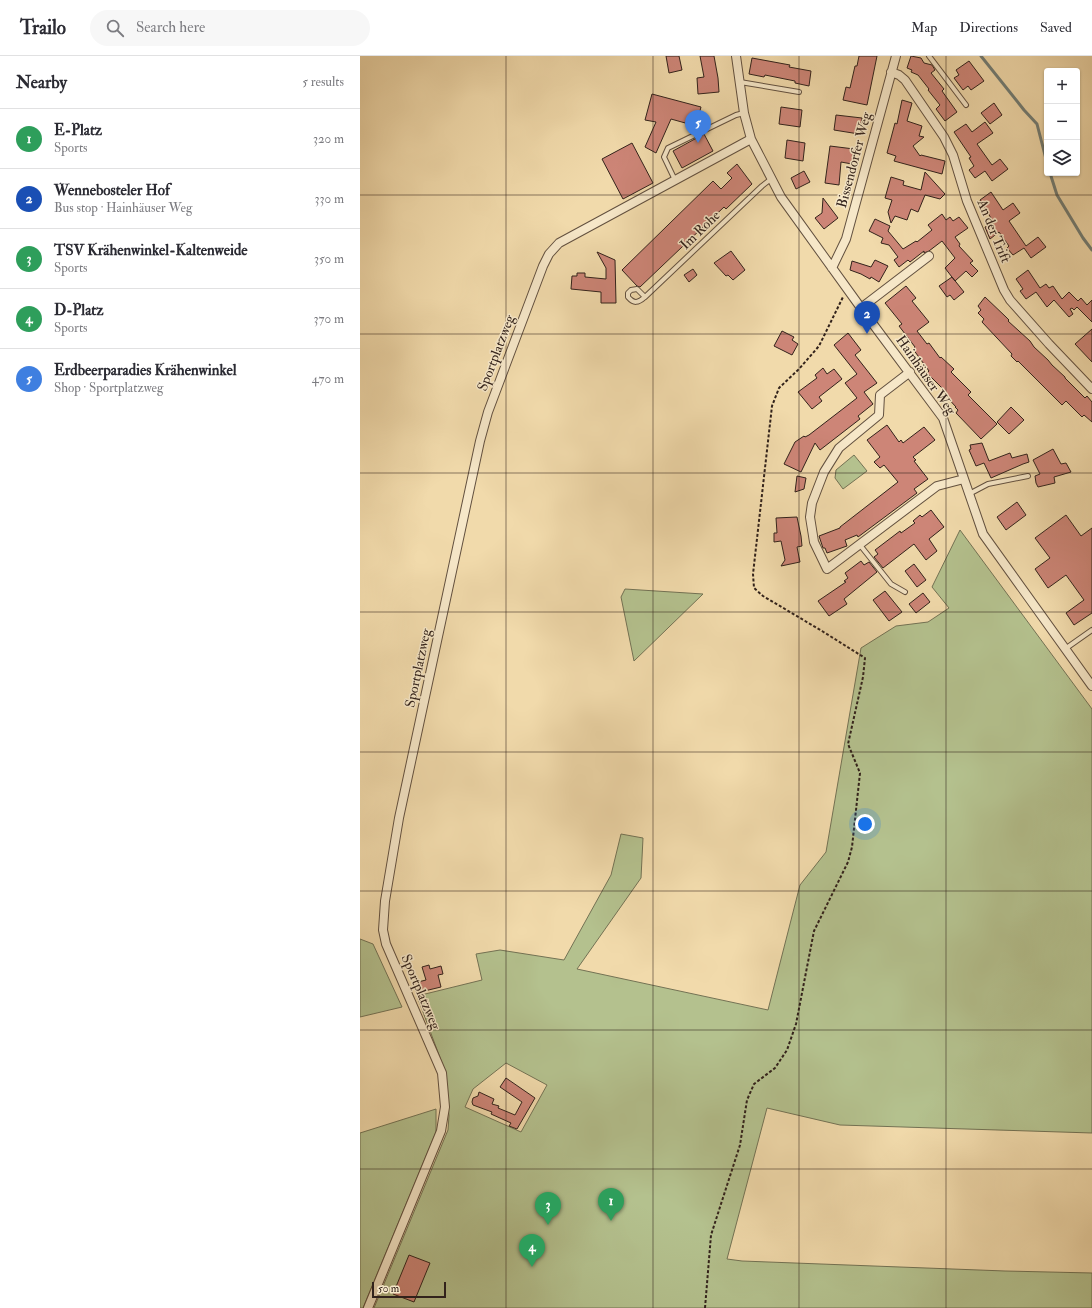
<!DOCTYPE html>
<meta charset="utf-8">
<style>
body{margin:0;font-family:"IM FELL Double Pica",serif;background:#f7f7f7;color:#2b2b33}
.controls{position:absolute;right:12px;top:12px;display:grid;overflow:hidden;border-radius:4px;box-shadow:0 1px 3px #0004}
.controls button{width:36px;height:36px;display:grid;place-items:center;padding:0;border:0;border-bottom:1px solid #e1e1e2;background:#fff;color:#2b2b33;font:20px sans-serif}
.scale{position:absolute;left:12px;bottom:10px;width:74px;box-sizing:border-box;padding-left:4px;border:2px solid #32221b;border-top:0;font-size:11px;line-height:14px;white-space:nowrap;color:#32221b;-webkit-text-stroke:3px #f6e7c8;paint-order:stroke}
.you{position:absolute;left:505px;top:768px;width:14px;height:14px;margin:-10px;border:3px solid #fff;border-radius:50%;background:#1a73e8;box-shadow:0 0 0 6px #1a73e833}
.badge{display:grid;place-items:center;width:26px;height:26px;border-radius:50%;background:#8f2418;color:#fff;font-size:13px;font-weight:700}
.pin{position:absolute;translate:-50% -33px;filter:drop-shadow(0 1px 2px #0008)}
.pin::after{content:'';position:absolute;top:21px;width:14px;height:12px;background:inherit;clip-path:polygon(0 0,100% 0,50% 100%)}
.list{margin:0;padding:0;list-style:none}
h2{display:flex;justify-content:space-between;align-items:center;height:52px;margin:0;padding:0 16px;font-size:17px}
h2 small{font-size:13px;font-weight:400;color:#7c7c81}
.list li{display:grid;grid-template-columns:26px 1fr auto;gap:12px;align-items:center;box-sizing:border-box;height:60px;padding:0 16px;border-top:1px solid #e1e1e2}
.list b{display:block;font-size:15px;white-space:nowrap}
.list p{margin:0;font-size:13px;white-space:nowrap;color:#7c7c81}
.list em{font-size:13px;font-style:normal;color:#7c7c81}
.icon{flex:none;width:22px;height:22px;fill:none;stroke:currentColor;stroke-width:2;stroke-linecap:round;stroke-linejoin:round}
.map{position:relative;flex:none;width:732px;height:1252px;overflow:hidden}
header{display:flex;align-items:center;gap:24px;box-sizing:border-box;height:56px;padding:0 20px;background:#fff;border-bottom:1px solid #e1e1e2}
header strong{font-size:19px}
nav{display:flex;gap:22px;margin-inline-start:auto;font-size:14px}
.search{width:280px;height:36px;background:#f7f7f7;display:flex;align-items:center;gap:10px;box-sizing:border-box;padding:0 14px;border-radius:22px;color:#7c7c81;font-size:15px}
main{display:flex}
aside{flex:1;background:#fff}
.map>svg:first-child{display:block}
.green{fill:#b4c18e;stroke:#737254;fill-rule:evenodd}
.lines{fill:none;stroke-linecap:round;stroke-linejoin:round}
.stream{stroke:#727d75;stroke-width:3}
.building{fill:#cd8577;stroke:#32221b}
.service-casing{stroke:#62503f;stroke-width:6}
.minor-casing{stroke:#62503f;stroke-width:10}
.path{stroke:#32221b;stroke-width:2;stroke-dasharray:3 2;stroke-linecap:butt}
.service{stroke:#f6e7c8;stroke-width:4}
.minor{stroke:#f6e7c8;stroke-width:8}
.grid{fill:none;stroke:#32221b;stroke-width:1;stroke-opacity:0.55}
.labels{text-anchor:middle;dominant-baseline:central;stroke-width:3;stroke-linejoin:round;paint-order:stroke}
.street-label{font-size:14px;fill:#32221b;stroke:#f6e7c8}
</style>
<header>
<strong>Trailo</strong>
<div class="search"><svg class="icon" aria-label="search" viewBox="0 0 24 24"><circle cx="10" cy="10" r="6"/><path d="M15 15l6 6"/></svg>Search here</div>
<nav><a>Map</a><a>Directions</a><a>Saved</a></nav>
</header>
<main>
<aside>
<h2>Nearby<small>5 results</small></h2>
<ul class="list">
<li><span class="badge" style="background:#2e9e5b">1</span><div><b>E-Platz</b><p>Sports</p></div><em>320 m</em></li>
<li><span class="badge" style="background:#1a4fb4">2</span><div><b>Wennebosteler Hof</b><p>Bus stop · Hainhäuser Weg</p></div><em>330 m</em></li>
<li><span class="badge" style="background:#2e9e5b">3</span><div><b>TSV Krähenwinkel-Kaltenweide</b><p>Sports</p></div><em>350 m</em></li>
<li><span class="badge" style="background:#2e9e5b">4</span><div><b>D-Platz</b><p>Sports</p></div><em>370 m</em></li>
<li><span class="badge" style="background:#3f7fe0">5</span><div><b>Erdbeerparadies Krähenwinkel</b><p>Shop · Sportplatzweg</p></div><em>470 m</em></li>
</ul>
</aside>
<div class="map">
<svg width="732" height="1252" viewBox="0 0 732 1252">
<rect width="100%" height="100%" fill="#f1daab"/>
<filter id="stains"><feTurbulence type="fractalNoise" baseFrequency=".005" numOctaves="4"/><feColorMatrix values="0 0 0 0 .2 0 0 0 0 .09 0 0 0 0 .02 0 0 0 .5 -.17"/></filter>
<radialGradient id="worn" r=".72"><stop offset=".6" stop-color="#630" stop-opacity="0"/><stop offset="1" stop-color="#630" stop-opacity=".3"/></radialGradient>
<path class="green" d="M494,399L507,415L483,433L475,422L476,414Z
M600,474L732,653V1077L480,1069L407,1052L367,1203L382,1205L645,1215L732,1217V1252H14L88,1074L89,1060L85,1015L57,940L122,924L116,898L140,894L204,904L251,819L261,778L283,782L281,822L217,913L408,954L440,829L466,796L501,592L536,570L568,566L589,552L572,531ZM146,1007L187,1029L161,1076L105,1051L113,1033Z
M265,533L343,538L274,605L261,541Z
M0,883L13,888L42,951L0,961Z
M76,1053V1076L3,1252H0V1077Z"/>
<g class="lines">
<path class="stream" d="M621,0L664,54L677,68L687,107
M690,117L697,139L723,182L732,194"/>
</g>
<path class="building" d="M306,0H319L322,14L309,17Z
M340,0H354L358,22L359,36L338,38L337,22L344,21Z
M499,0H517L507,49L483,44L486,31L490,32L495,10H497Z
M551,0L561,2L564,7L572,9L575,14L571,17L584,33L582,35L597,56L585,65L576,53L580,49L568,34L569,33L558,19L551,16L552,14L547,12Z
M392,2L430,9L429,11L451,15L449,30L435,27V25L405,19L404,21L389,18Z
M609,5L624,25L611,34L608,30L603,34L594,22L599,19L596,14Z
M292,38L341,51L336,70L311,63L296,97L285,91L296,66L285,64Z
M542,44L552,47L547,65L562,70L559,80L564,81L553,90L560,100L561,99L585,105L582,118L534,105L536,100L527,97L535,67L537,68Z
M634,47L642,59L630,68L621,57Z
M421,51L442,54L440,71L419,68Z
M476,59L502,62L499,78L474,74Z
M625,66L633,77L617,88L632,109L640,103L648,113L632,125L625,115L615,122L609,114L614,110L609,102L611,101L594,76L606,68L612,76Z
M344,78L353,95L322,112L313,95Z
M427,84L445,87L443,105L425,102Z
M272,87L293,127L263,143L242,103Z
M470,90L494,93L492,108L481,106L479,129L465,127Z
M377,108L392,128L366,153L364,151L280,231L277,230L262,214L353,125L361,133L372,122L367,117Z
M444,115L450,126L436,133L431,122Z
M565,116L585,138L580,143L565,139L558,156L551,153L547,164L535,160L531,167L528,156L532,144L525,142L531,121L544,125L543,129L561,134Z
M631,136L643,154L653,147L660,157L649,165L666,190L678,181L686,191L671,202L664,192L653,199L647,192L649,190L639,176L630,183L625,171L634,167L620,144Z
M463,142L478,162L464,173L455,162L462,157Z
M582,158L586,164L590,161L593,165L599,161L608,172L595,181L600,188L599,190L613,205L610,207L618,215L612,221L606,215L595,225L585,212L595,202L582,185L569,195L564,197V195L550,206L548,204L539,211L534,204L538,201L529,189L521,187L523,182L509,175L515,163L530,170L528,175L543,193L556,185L557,186L572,174L568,169Z
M371,195L385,214L373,224L368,219L366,220L354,207Z
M237,196L255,204L256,247H241V236L211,233L212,220H217V217H225V221L246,223V212Z
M515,204L528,210L519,226L511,221L510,223L501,218L490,214L492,205L511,211Z
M333,213L337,219L329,226L324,219Z
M668,214L680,232L686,228L689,232L693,230L702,243L709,236L718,245L721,242L727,249L732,244V266L717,251L714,254L712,252L710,253L713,258L709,261L694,244L687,251L676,236L666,243L660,235L663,233L656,223Z
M592,221L604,236L594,244L590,239L587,241L579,230Z
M546,230L556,242L552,245L569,266L557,275L567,288L569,287L580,302L581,301L594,313L591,316L611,336L608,339L637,368L621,383L596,357L598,354L595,351H596L585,339L587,338L583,333L567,317L569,315L553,293L555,291L539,270L542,268L525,247Z
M625,241L646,261L649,264L648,265L670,285L674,291L688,304L692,309L705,321V322L725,342L727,340L732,346V366L724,359L722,361L706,345L702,349L658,305L657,306L651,300L652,298L622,266L624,263L618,257L621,254L618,250Z
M732,273V306L715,288Z
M422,275L434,281L432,284L438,288L432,299L414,290Z
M488,277L501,294L495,299L517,327L504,336L513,348L498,360L500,363L460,394L455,387L441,416L424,408L435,386L444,380L445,381L449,379L497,342L485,327L497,318L474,289Z
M463,312L467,318L474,313L482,323L459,341L462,345L452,353L438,336L457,322L455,319Z
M651,351L664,364L649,378L637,366Z
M527,369L539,386L541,384L543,387L564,371L575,384L553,401L556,404L554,405L568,423L554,433L557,437L498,481L497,479L485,484L487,490L467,497L465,492H463L459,480L480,472V471L538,426L524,409L520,412L514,406L520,401L507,384Z
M622,387L629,405L650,397L652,402L667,398L669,406L663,408L631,422L624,407L616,410L609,394L611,393L610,389Z
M693,393L701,408L706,407L711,416L694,421L695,427L678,431L676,427L675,420L680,418L673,404Z
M437,420L446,422L444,433L435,436Z
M657,446L666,459L646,474L637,461Z
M571,454L584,471L569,483L577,495L566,504L554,488L523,512L514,501L518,498L515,494L540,475L541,477L555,467L553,465L560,459L562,461Z
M706,459L721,480L732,472V557L714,569L706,557L724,544L706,519L688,532L675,513L690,502L675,482Z
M437,461L441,480L442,490L437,491L440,506L421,510L425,504L421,485L414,486V477H417L416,462Z
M501,505L504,509L509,506L517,516L484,543L487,548L469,560L458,545L486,526L484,525L488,522L485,517Z
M554,508L566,524L557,531L545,515Z
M525,535L542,556L529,565L513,544Z
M563,537L570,546L556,557L549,548Z
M69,909L70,913L81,910L83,918L78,919L81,931L56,937L54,927L66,924L62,911Z
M146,1022L175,1042L157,1073L149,1070L151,1067L131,1058L132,1056L113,1049L112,1046L113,1042L118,1040L119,1036L134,1043L132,1048L139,1050L138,1052L155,1059L162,1046L140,1031Z
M49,1199L70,1207L54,1246L33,1238Z"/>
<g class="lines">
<defs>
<path id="service" d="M569,0L606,49
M380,26L439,36
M315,124L304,101L308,92L376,59L384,57
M285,241C278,247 274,248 268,241V237L271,234L277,233L285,241L402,130L411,123
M609,438L628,428L668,420
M500,489L531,528L545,536
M705,593L732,574"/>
<path id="minor" d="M376,0L384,57L391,83L421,141L501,252L583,362L623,478L732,630
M531,16L539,19L545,24L584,81L593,99L607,145L644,234L650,244L689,288L732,333
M472,212L486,183L536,0
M501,252L569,200
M550,316L520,339L519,359L479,392L464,416L452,447L450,461L454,486L467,513L577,430L604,423
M8,1252L81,1075L85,1051L82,1017L26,888L23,874L25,845L39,762L120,385L128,356L183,210L189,198L199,187L391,83"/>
</defs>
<use href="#service" class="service-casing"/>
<use href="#minor" class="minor-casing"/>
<path class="path" d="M345,1252L351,1179L380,1089L387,1044L394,1028L415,1012L427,994L436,968L454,875L488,806L492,791L500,717L488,688L503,621L505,602L462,575L403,540L394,532L393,518L412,350L419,332L439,313L459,290L483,241"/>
<use href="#service" class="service"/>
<use href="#minor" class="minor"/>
</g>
<path class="grid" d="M146,0V1252M293,0V1252M439,0V1252M586,0V1252M0,139H732M0,278H732M0,417H732M0,556H732M0,696H732M0,835H732M0,974H732M0,1113H732"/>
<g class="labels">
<g class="street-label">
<text transform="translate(494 104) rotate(-75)">Bissendorfer Weg</text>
<text transform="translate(340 174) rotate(-44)">Im Rohe</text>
<text transform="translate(634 175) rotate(68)">An der Trift</text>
<text transform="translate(136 297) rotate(-69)">Sportplatzweg</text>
<text transform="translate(566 319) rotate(55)">Hainhäuser Weg</text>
<text transform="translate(58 612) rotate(-78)">Sportplatzweg</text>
<text transform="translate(61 936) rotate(67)">Sportplatzweg</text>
</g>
</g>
<rect width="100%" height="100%" filter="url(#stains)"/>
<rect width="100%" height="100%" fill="url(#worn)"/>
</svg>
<div class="controls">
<button>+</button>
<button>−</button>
<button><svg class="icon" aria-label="layers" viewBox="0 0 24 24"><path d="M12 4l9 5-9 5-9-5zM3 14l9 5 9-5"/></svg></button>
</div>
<div class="scale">50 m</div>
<div class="you"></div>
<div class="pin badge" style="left:251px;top:1165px;background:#2e9e5b">1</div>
<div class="pin badge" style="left:507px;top:278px;background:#1a4fb4">2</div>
<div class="pin badge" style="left:188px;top:1169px;background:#2e9e5b">3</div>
<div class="pin badge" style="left:172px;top:1211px;background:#2e9e5b">4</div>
<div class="pin badge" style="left:338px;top:87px;background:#3f7fe0">5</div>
</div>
</main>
